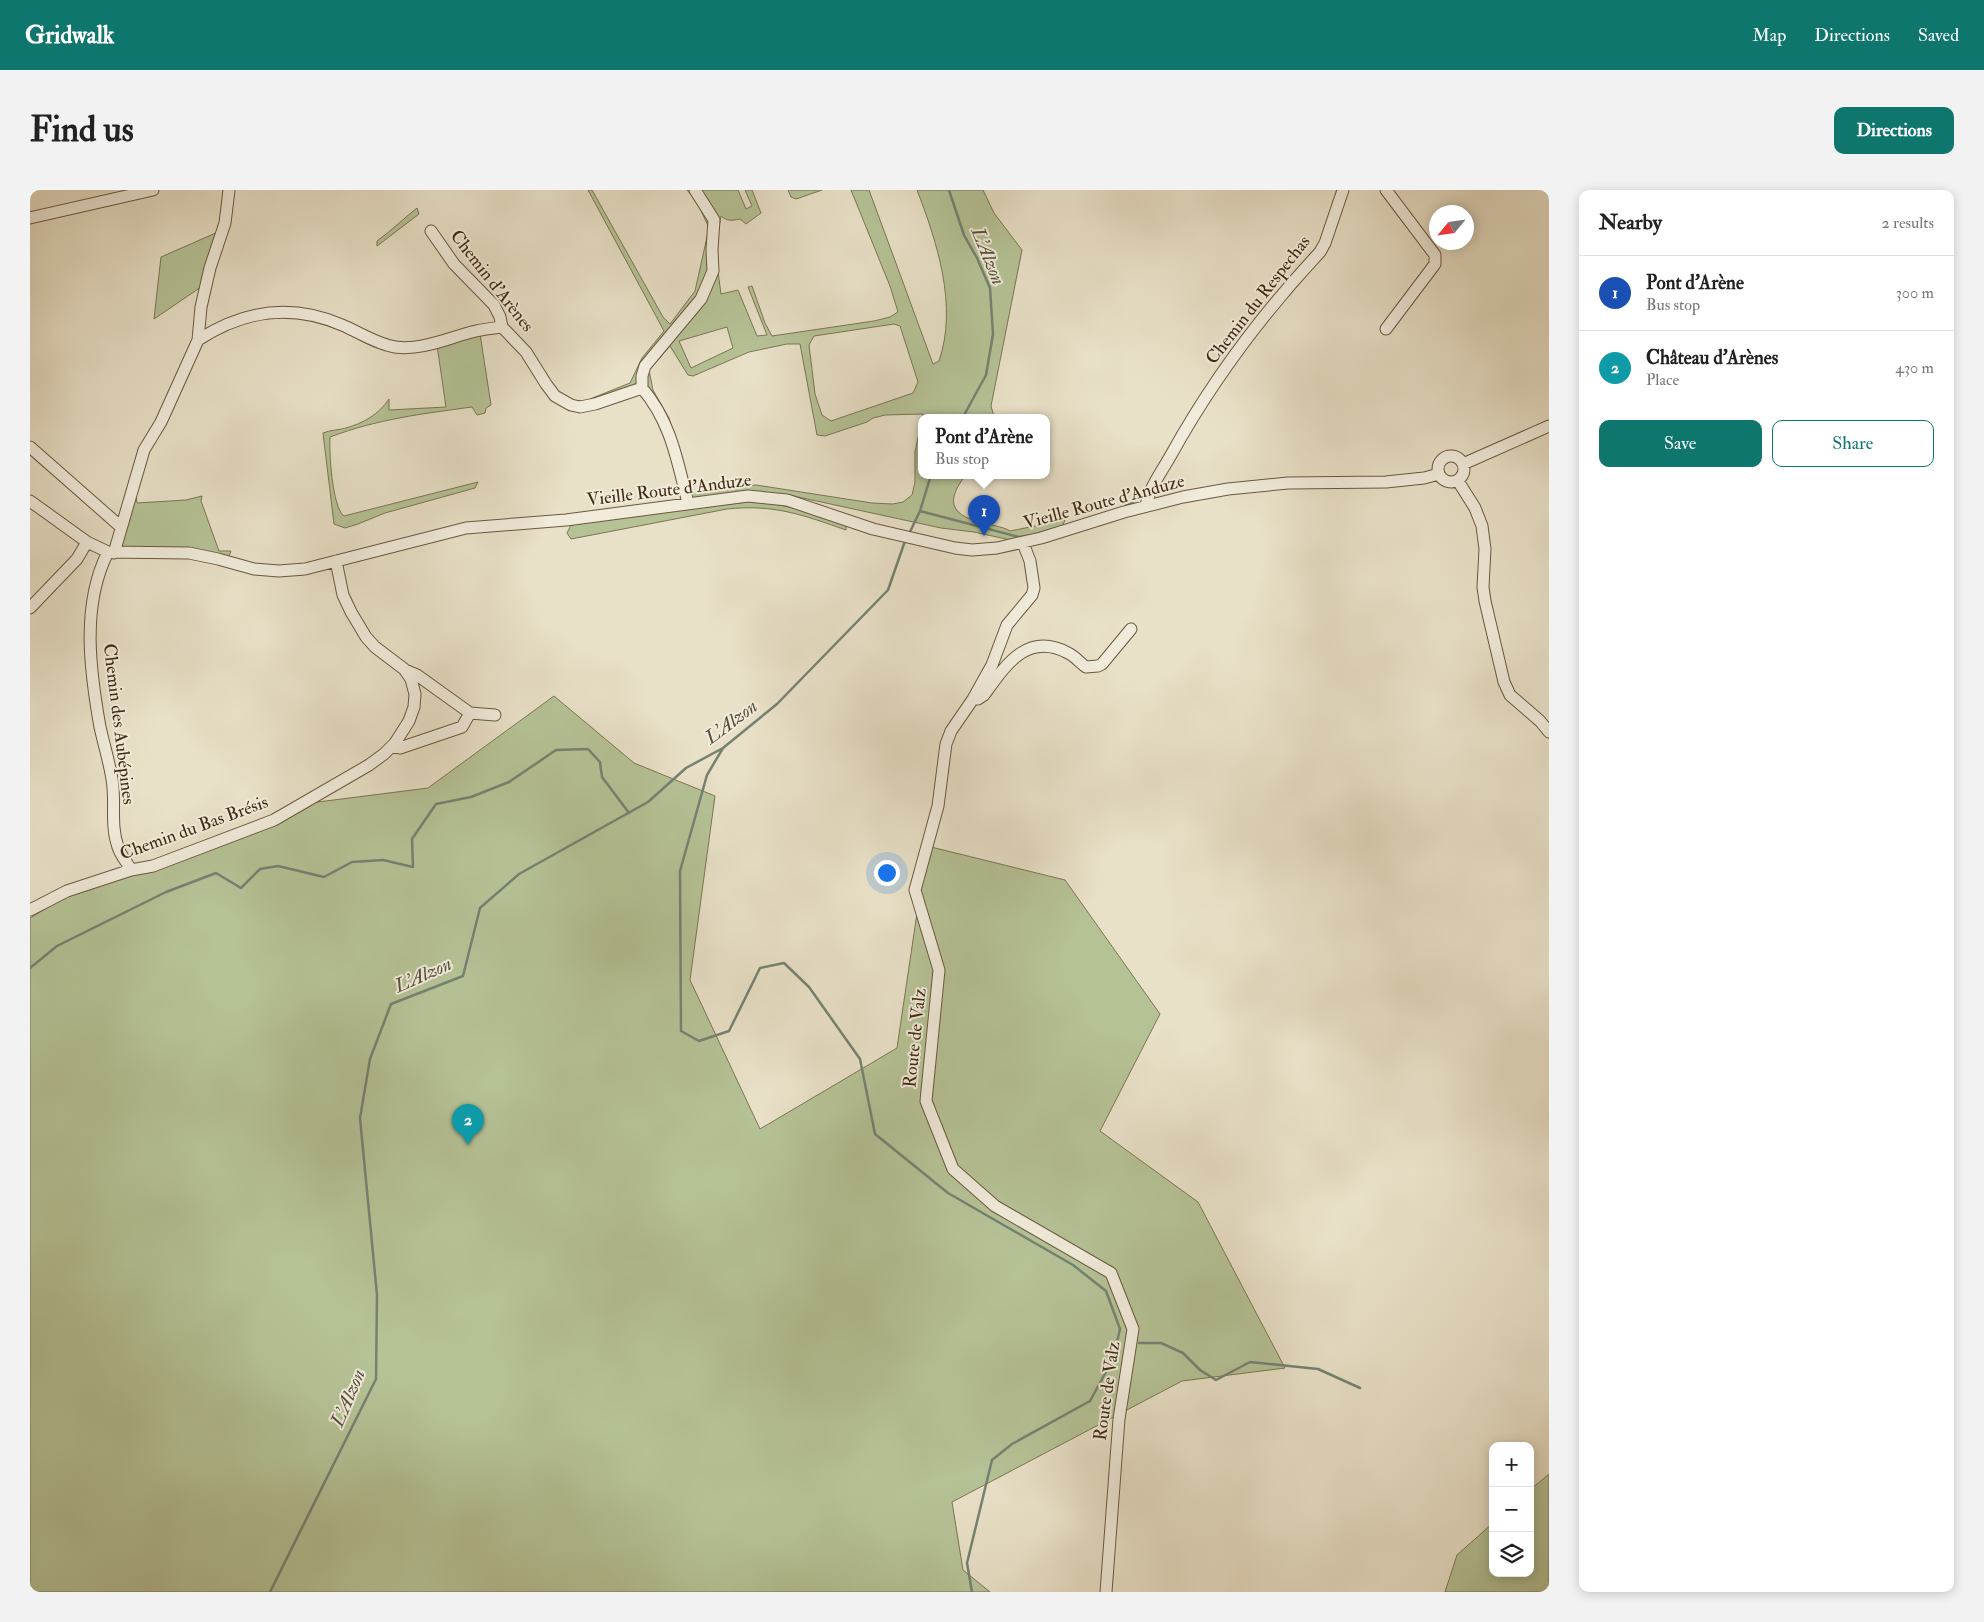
<!DOCTYPE html>
<meta charset="utf-8">
<style>
body{margin:0;font-family:"IM FELL Double Pica",serif;background:#f2f2f2;color:#222}
.controls{position:absolute;right:15px;bottom:15px;display:grid;overflow:hidden;border-radius:10px;box-shadow:0 2px 12px #0003}
.controls button{width:45px;height:45px;display:grid;place-items:center;padding:0;border:0;border-bottom:1px solid #e0e0e0;background:#fff;color:#222;font:25px sans-serif}
.compass{position:absolute;left:1399px;top:15px;width:45px;height:45px;border-radius:50%;background:#fff;box-shadow:0 2px 12px #0003;rotate:241deg}
.you{position:absolute;left:856px;top:682px;width:18px;height:18px;margin:-12px;border:4px solid #fff;border-radius:50%;background:#1a73e8;box-shadow:0 0 0 8px #1a73e833}
.badge{display:grid;place-items:center;width:32px;height:32px;border-radius:50%;background:#0f766e;color:#fff;font-size:16px;font-weight:700}
.pin{position:absolute;translate:-50% -41px;filter:drop-shadow(0 1px 2px #0008)}
.pin::after{content:'';position:absolute;top:26px;width:18px;height:15px;background:inherit;clip-path:polygon(0 0,100% 0,50% 100%)}
.popup{position:absolute;left:888px;top:224px;width:132px;height:65px;box-sizing:border-box;display:grid;place-content:center;border-radius:10px;background:#fff;filter:drop-shadow(0 1px 4px #0005);font-size:16px;white-space:nowrap;color:#767676}
.popup b{font-size:19px;color:#222}
.popup::after{content:'';position:absolute;left:50%;top:100%;margin-left:-10px;border:10px solid transparent;border-top-color:#fff}
.list{margin:0;padding:0;list-style:none}
h2{display:flex;justify-content:space-between;align-items:center;height:65px;margin:0;padding:0 20px;font-size:21px}
h2 small{font-size:16px;font-weight:400;color:#767676}
.list li{display:grid;grid-template-columns:32px 1fr auto;gap:15px;align-items:center;box-sizing:border-box;height:75px;padding:0 20px;border-top:1px solid #e0e0e0}
.list b{display:block;font-size:19px;white-space:nowrap}
.list p{margin:0;font-size:16px;white-space:nowrap;color:#767676}
.list em{font-size:16px;font-style:normal;color:#767676}
.actions{display:flex;gap:10px;padding:15px 20px}
.actions a{flex:1;padding:11px 0;border:1px solid #0f766e;border-radius:10px;text-align:center;font-size:18px;color:#0f766e}
.actions .main{background:#0f766e;color:#fff}
.icon{flex:none;width:28px;height:28px;fill:none;stroke:currentColor;stroke-width:2;stroke-linecap:round;stroke-linejoin:round}
.map{position:relative;flex:none;width:1519px;height:1402px;overflow:hidden;border-radius:10px}
header{display:flex;align-items:center;gap:30px;box-sizing:border-box;height:70px;padding:0 25px;background:#0f766e;color:#fff}
header strong{font-size:24px}
nav{display:flex;gap:28px;margin-inline-start:auto;font-size:18px}
.intro{display:flex;align-items:center;justify-content:space-between;box-sizing:border-box;height:120px;padding:0 30px}
h1{margin:0;font-size:35px}
.button{padding:12px 22px;border-radius:10px;background:#0f766e;color:#fff;font-size:18px;font-weight:700}
main{display:flex;gap:30px;padding:0 30px}
aside{flex:1;background:#fff;border-radius:10px;box-shadow:0 2px 12px #0003}
.map>svg:first-child{display:block}
.green{fill:#b5c296;stroke:#7b7653;fill-rule:evenodd}
.lines{fill:none;stroke-linecap:round;stroke-linejoin:round}
.stream{stroke:#758272;stroke-width:2.5}
.minor-casing{stroke:#6b583e;stroke-width:13}
.minor{stroke:#f0ebdb;stroke-width:11}
.labels{text-anchor:middle;dominant-baseline:central;stroke-width:4;stroke-linejoin:round;paint-order:stroke}
.street-label{font-size:18px;fill:#412a10;stroke:#f0ebdb}
.water-label{font-size:19px;font-style:italic;fill:#564f39;stroke:#f0ebdb}
</style>
<header>
<strong>Gridwalk</strong>
<nav><a>Map</a><a>Directions</a><a>Saved</a></nav>
</header>
<div class="intro"><h1>Find us</h1><a class="button">Directions</a></div>
<main>
<div class="map">
<svg width="1519" height="1402" viewBox="0 0 1519 1402">
<rect width="100%" height="100%" fill="#e8e0c7"/>
<filter id="stains"><feTurbulence type="fractalNoise" baseFrequency=".004" numOctaves="4"/><feColorMatrix values="0 0 0 0 .2 0 0 0 0 .09 0 0 0 0 .02 0 0 0 .5 -.17"/></filter>
<radialGradient id="worn" r=".72"><stop offset=".6" stop-color="#630" stop-opacity="0"/><stop offset="1" stop-color="#630" stop-opacity=".3"/></radialGradient>
<path class="green" d="M558,0H562L633,127L640,134L665,101L679,38L667,12L657,0H708L716,19L722,16L715,0H722L731,23L716,34L710,29C701,31 697,31 691,26L685,60L691,104L708,100L727,146L737,145L718,97L722,96L735,133L742,146L844,131L860,127L868,122L860,96L821,0H839L903,174L909,171C928,116 907,52 887,0H953L964,23L992,60L961,216L964,227H893V224L855,225L843,228L837,232L795,246L787,245L770,154H757L719,162L663,186L658,185L640,156L619,180L623,200L639,228L651,273L662,302L726,295L842,313L863,314L873,312L882,305L885,292V262L891,233L892,285H935C931,292 926,298 924,306C918,334 967,332 980,341L1035,330L1032,337L985,351L944,342L911,338L759,305L657,309L645,262L612,198L562,214L560,209L600,193L612,168L634,141ZM864,134L870,136L888,192L883,203L801,231L792,225L785,204L779,155L784,146ZM697,137L703,158L661,178L649,151Z
M758,0H792L766,9L761,7Z
M387,18L389,24L347,56V51C361,41 373,29 387,18Z
M188,42L171,97L124,129L131,67Z
M450,144L461,215L456,218L455,223L447,225L442,217C391,224 348,229 300,247C299,262 302,317 314,326L448,292L445,298L355,323L328,334L315,338L304,334L293,243C300,240 309,240 316,238C334,233 349,224 359,209V220L416,217L407,155Z
M112,279H115L112,280L106,306L107,313L156,310L172,306L171,311L189,361H201L198,369L89,359Z
M730,311L783,322L816,336V340C773,325 744,314 697,319L541,349L537,343L541,335L698,312Z
M524,506L604,573L685,606L660,790L730,939L867,858L897,656L1035,690L1130,824L1070,941L1168,1012L1255,1178L1152,1191L922,1312L933,1380L960,1402H0V728L40,704L280,613L398,598Z
M1519,1284V1402H1415L1427,1365L1463,1333V1383H1500V1300Z"/>
<g class="lines">
<path class="stream" d="M919,0L934,45L947,68L960,98L963,144L956,185L933,227
M1095,316L1103,313
M890,321L989,347L997,346
M879,344L890,321L901,285
M693,558L677,585L650,681L651,841L669,851L699,841L730,778L754,773L779,797L830,869L845,944L918,1003L1043,1075L1076,1101L1090,1139L1083,1169L1060,1211L982,1254L962,1270L937,1373L942,1402
M0,778L27,756L136,702L186,683L211,698L230,679L248,676L294,687L322,672L353,670L383,677L382,649L406,614L441,607L479,592L526,560L558,559L570,572L572,587L599,623
M1109,1153H1131L1153,1163L1170,1180L1186,1190L1220,1172L1288,1179L1330,1198
M240,1402L346,1189L347,1105L330,928L340,869L361,814L433,786L450,718L489,684L618,612L656,578L693,558L747,514L858,400L875,351"/>
<defs>
<path id="minor" d="M0,28L123,0
M401,41L424,74L464,115L470,127L472,137L496,162L516,194L525,206L541,215L550,217L565,214L612,198C641,232 647,270 658,313
M1356,139L1405,74V65L1356,0
M168,150C214,120 261,113 312,135C329,142 346,154 365,157C392,161 420,147 446,141C455,139 464,138 472,137
M612,198V186L615,176L671,109L683,81L682,60L684,30L665,0
M0,257L91,337
M1408 279a13 13 0 1 1 26 0a13 13 0 1 1-26 0Z
M1433,274L1519,236
M1428,291L1445,318L1452,336L1455,359L1453,397L1455,411L1474,492L1480,505L1510,531L1519,542
M0,311L57,352L78,362L159,363L188,369L224,379L249,381L275,379L436,338L536,330L718,306L757,310L843,339L925,358L942,360L967,358L1011,348L1094,322L1153,307L1198,299L1258,293L1356,292L1394,288L1409,284
M1116,316C1119,298 1132,281 1141,265C1182,191 1232,124 1290,62L1295,53L1313,0
M993,353L1000,371L1004,398L1002,405L977,435L962,475L943,509L921,541L916,554L908,616L885,700L909,780L896,911L923,979L965,1016L1081,1083L1103,1139L1089,1229L1076,1402
M78,362C51,415 60,481 70,537C74,555 79,571 82,589C86,611 80,635 88,657C90,665 97,672 101,680
M84,363L114,260L131,232L168,150L171,117L180,78L195,33L199,0
M0,418L47,369L57,352
M375,480L387,485L440,523L465,525
M944,509H948L954,505C975,476 997,441 1038,463C1045,466 1050,473 1056,477L1068,476L1072,474L1101,439
M362,556L370,558L432,537L440,523
M0,720L37,701L101,680L123,676L244,630L339,575L354,564L365,553L379,531L384,517L385,504L381,489L374,479L345,457L336,447L321,422L313,405L306,371"/>
</defs>
<use href="#minor" class="minor-casing"/>
<use href="#minor" class="minor"/>
</g>
<g class="labels">
<g class="street-label">
<text transform="translate(462 91) rotate(52)">Chemin d'Arènes</text>
<text transform="translate(1228 110) rotate(-52)">Chemin du Respechas</text>
<text transform="translate(639 300) rotate(-7)">Vieille Route d'Anduze</text>
<text transform="translate(1074 312) rotate(-15)">Vieille Route d'Anduze</text>
<text transform="translate(89 534) rotate(83)">Chemin des Aubépines</text>
<text transform="translate(164 638) rotate(-20)">Chemin du Bas Brésis</text>
<text transform="translate(885 848) rotate(-84)">Route de Valz</text>
<text transform="translate(1077 1201) rotate(-82)">Route de Valz</text>
</g>
<g class="water-label">
<text transform="translate(958 66) rotate(68)">L'Alzon</text>
<text transform="translate(701 532) rotate(-37)">L'Alzon</text>
<text transform="translate(393 785) rotate(-24)">L'Alzon</text>
<text transform="translate(318 1208) rotate(-67)">L'Alzon</text>
</g>
</g>
<rect width="100%" height="100%" filter="url(#stains)"/>
<rect width="100%" height="100%" fill="url(#worn)"/>
</svg>
<div class="controls">
<button>+</button>
<button>−</button>
<button><svg class="icon" aria-label="layers" viewBox="0 0 24 24"><path d="M12 4l9 5-9 5-9-5zM3 14l9 5 9-5"/></svg></button>
</div>
<svg class="compass" viewBox="-18 -18 36 36"><path d="M0-13l5 13h-10z" fill="#e53935"/><path d="M0 13l5-13h-10z" fill="#767676"/></svg>
<div class="you"></div>
<div class="pin badge" style="left:954px;top:346px;background:#1a4fb4">1</div>
<div class="popup"><b>Pont d'Arène</b>Bus stop</div>
<div class="pin badge" style="left:438px;top:955px;background:#0f9aa8">2</div>
</div>
<aside>
<h2>Nearby<small>2 results</small></h2>
<ul class="list">
<li><span class="badge" style="background:#1a4fb4">1</span><div><b>Pont d'Arène</b><p>Bus stop</p></div><em>300 m</em></li>
<li><span class="badge" style="background:#0f9aa8">2</span><div><b>Château d'Arènes</b><p>Place</p></div><em>430 m</em></li>
</ul>
<div class="actions"><a class="main">Save</a><a>Share</a></div>
</aside>
</main>
